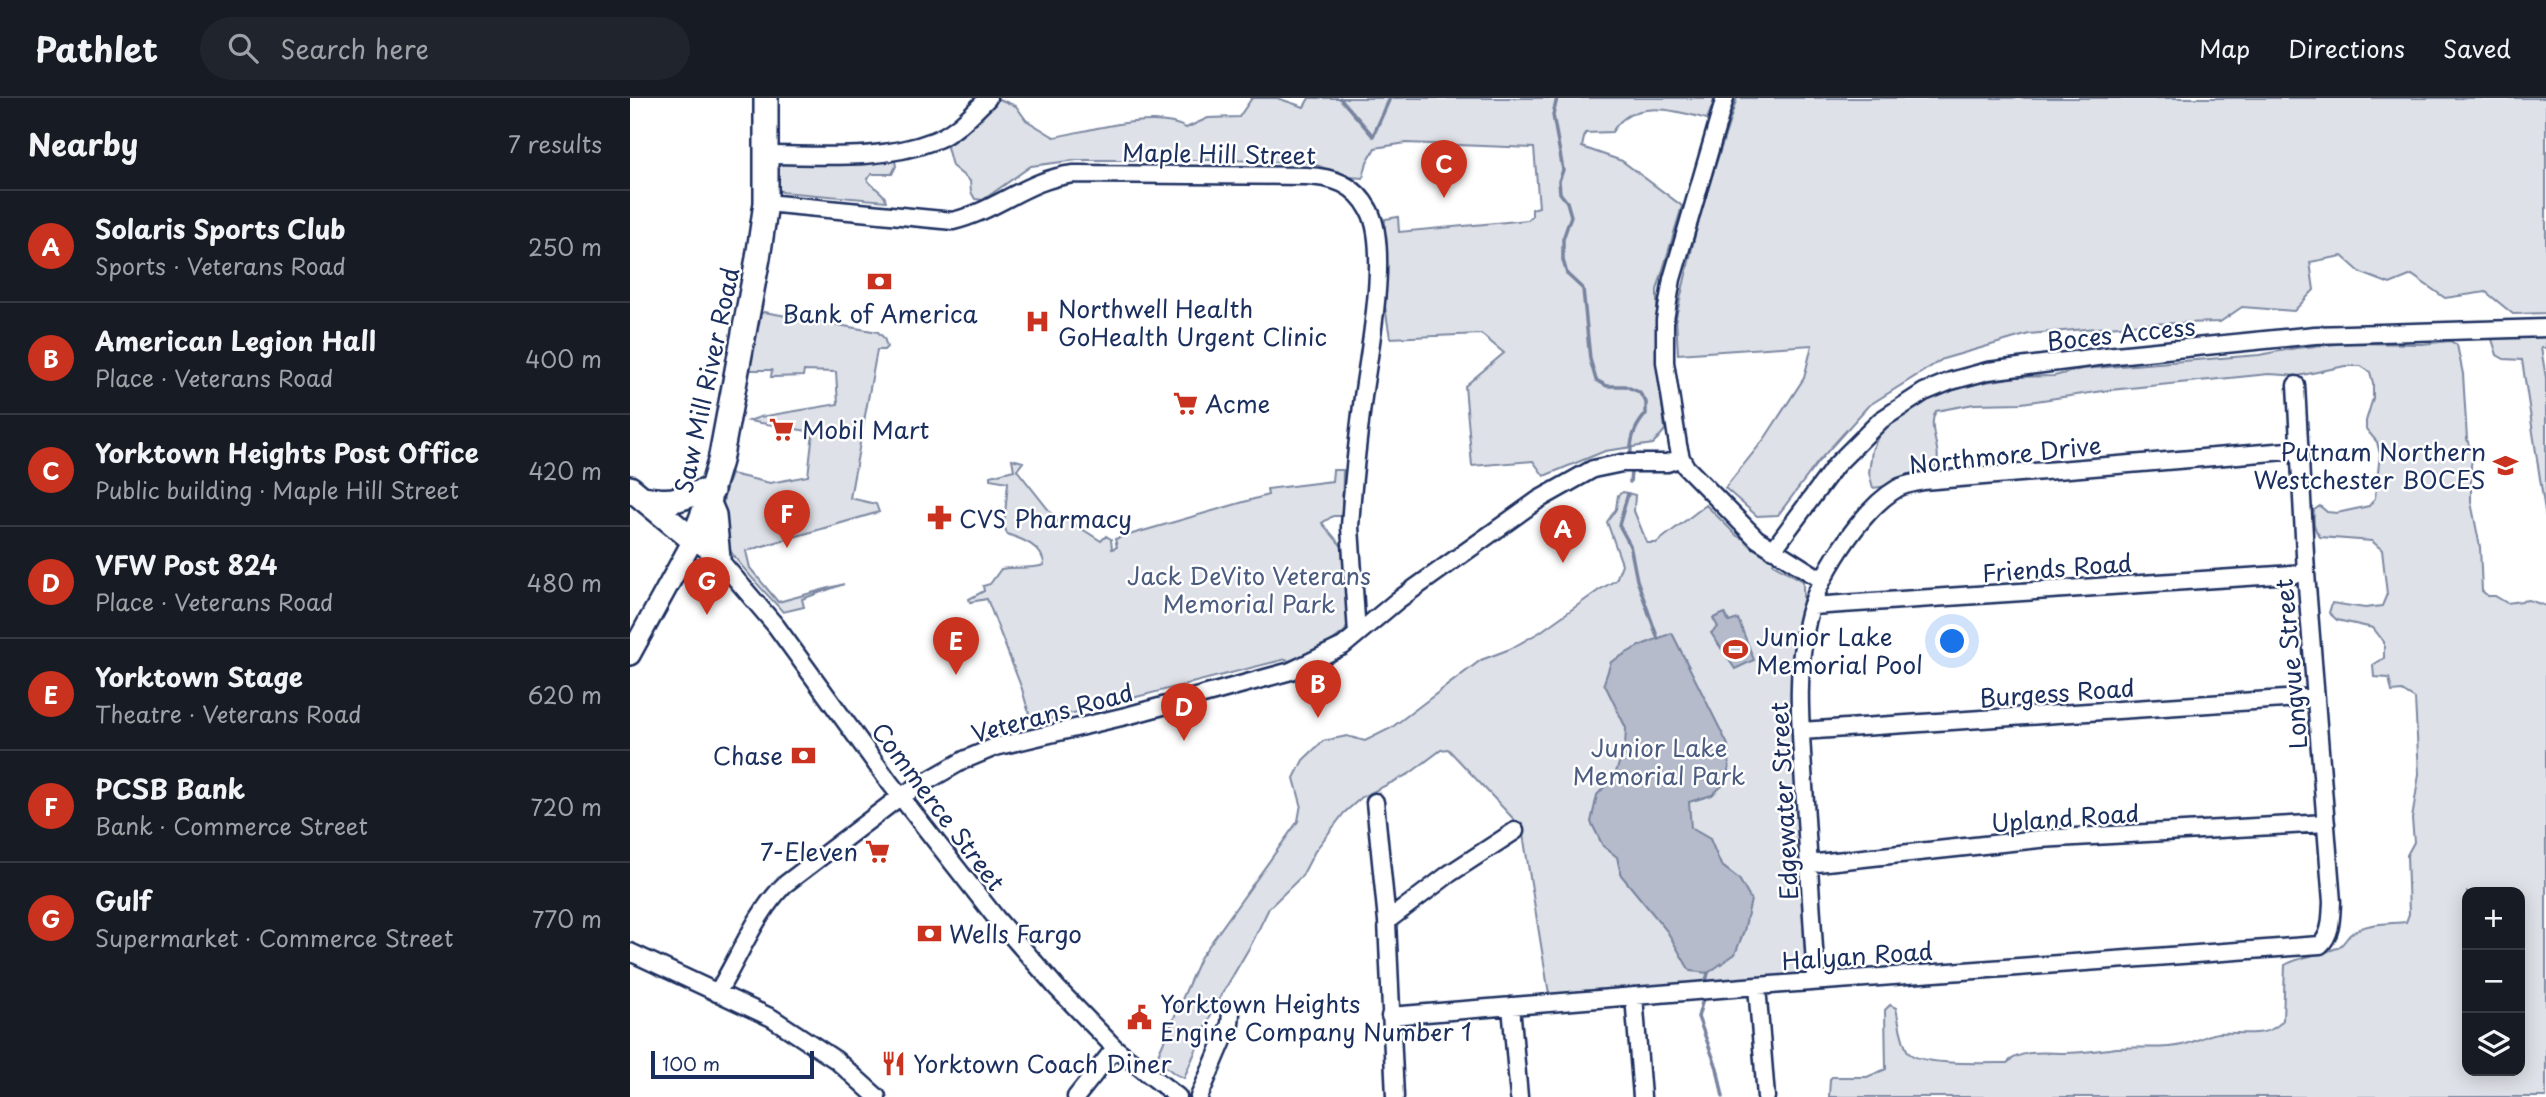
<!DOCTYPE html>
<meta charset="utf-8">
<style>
body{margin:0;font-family:"Playpen Sans",sans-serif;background:#20242c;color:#f1f3f6}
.controls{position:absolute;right:21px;bottom:21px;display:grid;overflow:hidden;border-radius:14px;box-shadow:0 4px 18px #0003}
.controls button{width:63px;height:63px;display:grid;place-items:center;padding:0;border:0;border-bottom:2px solid #363941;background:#171b24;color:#f1f3f6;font:35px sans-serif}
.scale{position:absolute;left:21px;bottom:18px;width:163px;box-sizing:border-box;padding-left:7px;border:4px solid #1b2f5e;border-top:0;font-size:19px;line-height:24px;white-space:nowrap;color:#1b2f5e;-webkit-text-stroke:5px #fff;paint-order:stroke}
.you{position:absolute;left:1323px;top:544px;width:24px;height:24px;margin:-18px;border:5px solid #fff;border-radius:50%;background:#1a73e8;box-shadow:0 0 0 10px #1a73e833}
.badge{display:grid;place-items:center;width:46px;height:46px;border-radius:50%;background:#c8321e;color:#fff;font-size:23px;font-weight:700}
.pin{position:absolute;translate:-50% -58px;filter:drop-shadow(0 2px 4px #0008)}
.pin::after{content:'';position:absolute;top:37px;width:24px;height:21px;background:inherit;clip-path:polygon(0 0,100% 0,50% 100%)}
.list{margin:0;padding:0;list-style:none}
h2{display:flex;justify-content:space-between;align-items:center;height:91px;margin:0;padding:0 28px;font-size:30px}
h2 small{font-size:23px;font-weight:400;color:#9ea1a6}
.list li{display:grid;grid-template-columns:46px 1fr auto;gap:21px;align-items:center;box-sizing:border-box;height:112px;padding:0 28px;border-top:2px solid #363941}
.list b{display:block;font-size:26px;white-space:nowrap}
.list p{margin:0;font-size:23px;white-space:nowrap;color:#9ea1a6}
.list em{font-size:23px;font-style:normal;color:#9ea1a6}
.icon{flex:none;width:38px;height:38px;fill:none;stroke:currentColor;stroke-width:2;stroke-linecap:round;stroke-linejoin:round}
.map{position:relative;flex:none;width:1916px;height:999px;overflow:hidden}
header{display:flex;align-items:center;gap:42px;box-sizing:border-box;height:98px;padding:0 35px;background:#171b24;border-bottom:2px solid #363941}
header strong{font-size:33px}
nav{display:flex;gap:38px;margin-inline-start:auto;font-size:24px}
.search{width:490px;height:63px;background:#20242c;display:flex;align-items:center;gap:18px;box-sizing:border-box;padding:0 24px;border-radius:38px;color:#9ea1a6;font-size:26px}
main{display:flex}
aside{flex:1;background:#171b24}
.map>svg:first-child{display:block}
.green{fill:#dee1e7;stroke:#7c88a2;stroke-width:2;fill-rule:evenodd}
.water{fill:#b5bbca;stroke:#77839f;stroke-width:2}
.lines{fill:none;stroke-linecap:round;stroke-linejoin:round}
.stream{stroke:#77839f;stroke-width:3.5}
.minor-casing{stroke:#1b2f5e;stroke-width:21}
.major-casing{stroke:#1b2f5e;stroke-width:24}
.highway-casing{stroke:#1b2f5e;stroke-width:28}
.minor{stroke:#fff;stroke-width:16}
.major{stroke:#fff;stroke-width:19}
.highway{stroke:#fff;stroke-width:23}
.labels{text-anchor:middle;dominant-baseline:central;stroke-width:5;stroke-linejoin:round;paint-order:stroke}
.street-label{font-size:24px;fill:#1b2f5e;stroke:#fff}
.poi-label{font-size:24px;fill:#1b2f5e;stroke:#fff;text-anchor:start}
.park-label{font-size:24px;fill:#4c5c80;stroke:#fff}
</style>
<header>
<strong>Pathlet</strong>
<div class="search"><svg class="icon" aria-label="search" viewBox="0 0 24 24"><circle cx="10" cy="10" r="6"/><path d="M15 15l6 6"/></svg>Search here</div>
<nav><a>Map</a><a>Directions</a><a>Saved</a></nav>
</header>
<main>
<aside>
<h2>Nearby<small>7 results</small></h2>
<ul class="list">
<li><span class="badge">A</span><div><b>Solaris Sports Club</b><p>Sports · Veterans Road</p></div><em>250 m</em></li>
<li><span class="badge">B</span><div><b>American Legion Hall</b><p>Place · Veterans Road</p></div><em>400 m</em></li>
<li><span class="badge">C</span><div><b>Yorktown Heights Post Office</b><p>Public building · Maple Hill Street</p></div><em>420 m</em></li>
<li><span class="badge">D</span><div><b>VFW Post 824</b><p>Place · Veterans Road</p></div><em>480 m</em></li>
<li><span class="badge">E</span><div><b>Yorktown Stage</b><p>Theatre · Veterans Road</p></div><em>620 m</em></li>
<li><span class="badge">F</span><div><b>PCSB Bank</b><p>Bank · Commerce Street</p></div><em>720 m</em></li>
<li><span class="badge">G</span><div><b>Gulf</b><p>Supermarket · Commerce Street</p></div><em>770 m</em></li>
</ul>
</aside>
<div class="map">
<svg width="1916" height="999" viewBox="0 0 1916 999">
<rect width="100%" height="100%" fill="#fff"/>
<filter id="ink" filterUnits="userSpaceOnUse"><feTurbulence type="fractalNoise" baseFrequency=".0143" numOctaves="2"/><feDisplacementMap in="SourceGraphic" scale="14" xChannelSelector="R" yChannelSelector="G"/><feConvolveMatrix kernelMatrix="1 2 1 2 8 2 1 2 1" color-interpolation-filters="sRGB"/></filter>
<g filter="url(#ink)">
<path class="green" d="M622,0H647L674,9L679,0H1082L1084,3L1077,21C1042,12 1002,0 982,34L955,35L952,49L992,63L1052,108L1027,192V260L1035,332L1023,346L975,353L914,378L903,363L842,368L835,288L874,255L851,236L760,240L753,196L755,121L768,119L769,134L898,122L902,118V111L909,109L904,50L776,45L745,50L737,64L733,80L718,79L681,65L599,62H447L401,68L353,102L345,101L341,94L340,83L322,68L317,49L320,43L345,25L355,11L369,1L386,8L396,22L424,39C458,33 526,12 556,30L578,20L609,19Z
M1107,0H1916V215L1883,216L1856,194L1815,200L1782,177L1760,186L1731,175L1712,158L1680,164L1684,192L1664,213L1612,209L1590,224L1512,226L1399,236L1313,261L1238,308L1188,364L1148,417L1127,418L1095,390L1135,340L1174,280L1182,247L1048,256L1046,219L1070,116Z
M265,63L266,68L262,76H242L237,81C242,90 255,94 256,103L152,94L144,86L145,64Z
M134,214L248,234L254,240L257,249L254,252H247L220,400L246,406L249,414L116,453L120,470L148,504L214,486L172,501L174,509L153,514C138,497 111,470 99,451C87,432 92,397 101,376L140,385L178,378L183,334L119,323L130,319L208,306L206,274L174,273L173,278L144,279H141L142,272H118L130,216Z
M1916,235V250H1911L1916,280V420L1892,262L1874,261L1867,257L1861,238Z
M1820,243L1827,247L1833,276L1837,341L1843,359L1841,367V404L1850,449L1852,493L1858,498H1865L1877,505L1899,502L1916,508V999H1199L1200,981L1202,979H1237L1256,971L1255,912L1260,907L1266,910C1269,923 1271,942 1278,954C1288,968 1359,965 1377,965C1392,951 1415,955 1434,955C1453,955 1469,952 1487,950C1509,948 1531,952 1552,947C1564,945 1575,937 1588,935C1609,933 1638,942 1653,922L1655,867C1671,858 1690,857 1707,850C1715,846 1716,839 1722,835C1736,824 1759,826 1776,824L1779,816L1777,757L1784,744L1782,721L1789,676L1785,601L1772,593L1762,594L1759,580L1744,579L1743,567L1754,560V544L1743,530L1707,522L1699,515L1702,505L1735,510L1752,508L1757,496L1752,452L1742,443L1690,439C1683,430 1683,423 1684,412L1690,408L1697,414L1707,415L1739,408L1745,400L1750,356L1747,344L1736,331V323L1743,300V285L1740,274L1731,268H1715L1668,278L1639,276L1480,292L1392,305L1344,306L1306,313C1296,331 1313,351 1306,369L1273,378L1258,388L1243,390L1239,375L1242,352L1252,330L1307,294L1343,286L1387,279L1424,278L1452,271L1629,257L1666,250L1717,245L1792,246ZM1837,794H1890V973H1837Z
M382,361L393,364L387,372L429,425L438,422L471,443L476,438L481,441L482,451L487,449L485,441L638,397L637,391L702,383L703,372H713L712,418H703L692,425L721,459L725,509L715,533L694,549L659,563L656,561L404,625L401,623L392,591L357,501L340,504L339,501L354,493L353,488L360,486L371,471C386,468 398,472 414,467C414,449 392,441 377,436L374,427L378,384L360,381V378L384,372Z
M993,394L1005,397L1004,413L1017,445H1026L1076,407L1107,438L1131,449L1144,463L1143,466L1173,483L1177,878L919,896L892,730L818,651L811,652L779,676L732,699L714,715L685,753L672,778L639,810L622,845L584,910L554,980L545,976L526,961L570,860L668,723L671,706L664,680L673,662L693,643L717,638L735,643L761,630L851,562L880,551L910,534L969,492L986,482L992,466L977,424L986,411L988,397Z"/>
<path class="water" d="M1095,515L1099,524L1108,521L1124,562L1105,571L1081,535L1088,529L1083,520Z
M1042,535L1098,647L1099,669L1093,687L1082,697L1059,704L1061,730L1080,741L1091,767L1109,781L1121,802L1114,833L1105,856L1078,875L1060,873L1037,833L991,777L987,759L973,748L961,724L967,697L985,677L995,648L996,630L974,585L981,564L1009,548Z"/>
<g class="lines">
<path class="stream" d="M710,0L743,38L760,0
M927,0L923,17L933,72L929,83L930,95L937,104L941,118L933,141V162L937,176L953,191L960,261L966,282L977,288H995L1009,294L1016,304V316C1005,328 1000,340 1001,356
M1000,384L1001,374
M998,396L989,427L1000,447L1007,482L1028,541
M1076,883L1078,875
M1073,901L1068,919L1087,970L1093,999"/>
<defs>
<path id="minor" d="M1095,0L1042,181L1035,222V264L1048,347L1051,360L1056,369L1127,441L1192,482
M137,57C191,57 252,63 303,43C325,35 342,16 358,0
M136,105L323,123C368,112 398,81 444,76L676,78C703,79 725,86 739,112C760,150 739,254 733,299C729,332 725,366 722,400L720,429L727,536
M63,442L88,460L146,528L260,685L366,820L427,890L485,950L548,999
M1143,452L1206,367L1251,322L1294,294L1321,283L1358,273L1476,258L1685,237L1916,230
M1182,508L1676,475
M1171,633L1686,599
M745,704L757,823L765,999
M1178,766L1409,741L1696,725
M757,823L819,776L885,733
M0,854L142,920L206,962L247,999
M1186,883C1182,818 1178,753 1174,688C1171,634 1165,577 1177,524C1186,482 1230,412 1268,390C1275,386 1285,385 1293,383L1669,352
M1127,888L1136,999
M87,895C110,858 124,818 154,787L271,698L334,662L365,649L500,617L661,573L713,548L768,502L908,402L963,371L992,365H1037L1051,360
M1004,898L1012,999
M881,908L889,999
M760,918L1127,888L1690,847C1702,836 1701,819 1702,804L1676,475L1666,287
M446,999L485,950
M569,999L600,926L601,915"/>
<path id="major" d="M0,557L63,442"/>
<path id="highway" d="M0,390L63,442L78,403L90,363L128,160L136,105V0
M13,400C25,402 36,404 48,401C60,398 68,393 82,393
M78,403L84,417L88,460"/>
</defs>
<use href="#minor" class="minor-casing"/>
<use href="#major" class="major-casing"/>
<use href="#highway" class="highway-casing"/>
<use href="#minor" class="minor"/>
<use href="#major" class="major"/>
<use href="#highway" class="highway"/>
</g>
</g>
<defs>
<symbol id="bank-bare" viewBox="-9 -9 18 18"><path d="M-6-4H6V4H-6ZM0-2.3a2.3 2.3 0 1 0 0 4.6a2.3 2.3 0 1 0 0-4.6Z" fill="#c8321e" stroke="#fff" stroke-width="2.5" paint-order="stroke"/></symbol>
<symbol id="hospital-bare" viewBox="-9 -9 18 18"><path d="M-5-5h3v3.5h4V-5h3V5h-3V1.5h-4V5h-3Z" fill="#c8321e" stroke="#fff" stroke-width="2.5" paint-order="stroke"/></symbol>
<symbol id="supermarket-bare" viewBox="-9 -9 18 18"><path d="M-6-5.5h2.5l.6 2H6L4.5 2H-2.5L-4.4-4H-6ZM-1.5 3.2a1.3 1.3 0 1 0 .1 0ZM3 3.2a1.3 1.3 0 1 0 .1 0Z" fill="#c8321e" stroke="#fff" stroke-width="2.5" paint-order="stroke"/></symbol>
<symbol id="school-bare" viewBox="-9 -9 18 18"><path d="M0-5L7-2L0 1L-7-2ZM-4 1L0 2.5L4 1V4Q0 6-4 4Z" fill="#c8321e" stroke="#fff" stroke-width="2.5" paint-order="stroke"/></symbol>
<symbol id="pharmacy-bare" viewBox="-9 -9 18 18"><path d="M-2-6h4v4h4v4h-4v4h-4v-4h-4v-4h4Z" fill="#c8321e" stroke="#fff" stroke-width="2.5" paint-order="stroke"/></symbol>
<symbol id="stadium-bare" viewBox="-9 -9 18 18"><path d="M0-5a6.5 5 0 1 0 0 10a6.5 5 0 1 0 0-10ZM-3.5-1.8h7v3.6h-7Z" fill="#c8321e" stroke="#fff" stroke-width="2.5" paint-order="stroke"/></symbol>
<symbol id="civic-bare" viewBox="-9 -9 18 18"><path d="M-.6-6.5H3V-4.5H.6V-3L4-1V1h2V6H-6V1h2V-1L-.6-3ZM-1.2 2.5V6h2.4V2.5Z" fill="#c8321e" stroke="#fff" stroke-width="2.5" paint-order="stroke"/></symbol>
<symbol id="restaurant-bare" viewBox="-9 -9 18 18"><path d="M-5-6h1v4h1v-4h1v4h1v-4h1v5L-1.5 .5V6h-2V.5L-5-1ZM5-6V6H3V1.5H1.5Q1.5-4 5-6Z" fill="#c8321e" stroke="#fff" stroke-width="2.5" paint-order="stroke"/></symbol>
</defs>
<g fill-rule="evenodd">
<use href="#bank-bare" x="232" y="166" width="35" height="35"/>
<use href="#hospital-bare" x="390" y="206" width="35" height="35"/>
<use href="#supermarket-bare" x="538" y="288" width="35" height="35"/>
<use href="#supermarket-bare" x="134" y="314" width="35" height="35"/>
<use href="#school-bare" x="1858" y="350" width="35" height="35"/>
<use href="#pharmacy-bare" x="292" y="402" width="35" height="35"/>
<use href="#stadium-bare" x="1088" y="534" width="35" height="35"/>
<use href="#bank-bare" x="156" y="640" width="35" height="35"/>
<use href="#supermarket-bare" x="230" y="736" width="35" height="35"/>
<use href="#bank-bare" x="282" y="818" width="35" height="35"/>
<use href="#civic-bare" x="492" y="902" width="35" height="35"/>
<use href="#restaurant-bare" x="246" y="948" width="35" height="35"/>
</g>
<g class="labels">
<g class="street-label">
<text transform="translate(589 55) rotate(1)">Maple Hill Street</text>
<text transform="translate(1491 235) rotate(-6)">Boces Access</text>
<text transform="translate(76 282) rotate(-78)">Saw Mill River Road</text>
<text transform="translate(1375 356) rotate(-6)">Northmore Drive</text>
<text transform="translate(1427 469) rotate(-4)">Friends Road</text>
<text transform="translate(1660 566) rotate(-95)">Longvue Street</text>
<text transform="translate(1427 594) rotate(-4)">Burgess Road</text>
<text transform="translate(422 614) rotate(-15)">Veterans Road</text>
<text transform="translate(1153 703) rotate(-93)">Edgewater Street</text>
<text transform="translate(309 708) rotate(53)">Commerce Street</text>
<text transform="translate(1435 719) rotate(-4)">Upland Road</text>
<text transform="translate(1227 857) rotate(-4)">Halyan Road</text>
</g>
<g class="poi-label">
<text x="428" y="210">Northwell Health<tspan x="428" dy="28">GoHealth Urgent Clinic</tspan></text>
<text x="250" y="215" text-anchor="middle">Bank of America</text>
<text x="575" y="305">Acme</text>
<text x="172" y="331">Mobil Mart</text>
<text x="1856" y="353" text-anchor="end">Putnam Northern<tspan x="1856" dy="28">Westchester BOCES</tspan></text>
<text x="329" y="420">CVS Pharmacy</text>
<text x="1126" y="538">Junior Lake<tspan x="1126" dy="28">Memorial Pool</tspan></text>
<text x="153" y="657" text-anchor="end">Chase</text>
<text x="228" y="753" text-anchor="end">7-Eleven</text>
<text x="319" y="835">Wells Fargo</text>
<text x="530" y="905">Yorktown Heights<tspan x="530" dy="28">Engine Company Number 1</tspan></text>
<text x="283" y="965">Yorktown Coach Diner</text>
</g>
<g class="park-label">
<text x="619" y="477">Jack DeVito Veterans<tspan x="619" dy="28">Memorial Park</tspan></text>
<text x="1029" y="649">Junior Lake<tspan x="1029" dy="28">Memorial Park</tspan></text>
</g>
</g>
</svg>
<div class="controls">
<button>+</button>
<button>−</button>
<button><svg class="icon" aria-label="layers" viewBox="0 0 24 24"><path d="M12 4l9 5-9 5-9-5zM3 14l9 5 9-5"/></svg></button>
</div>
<div class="scale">100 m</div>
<div class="you"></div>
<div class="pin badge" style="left:933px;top:465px">A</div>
<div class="pin badge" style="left:688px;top:620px">B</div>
<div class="pin badge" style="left:814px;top:100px">C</div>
<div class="pin badge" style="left:554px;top:643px">D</div>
<div class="pin badge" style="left:326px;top:577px">E</div>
<div class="pin badge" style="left:157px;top:450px">F</div>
<div class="pin badge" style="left:77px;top:517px">G</div>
</div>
</main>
